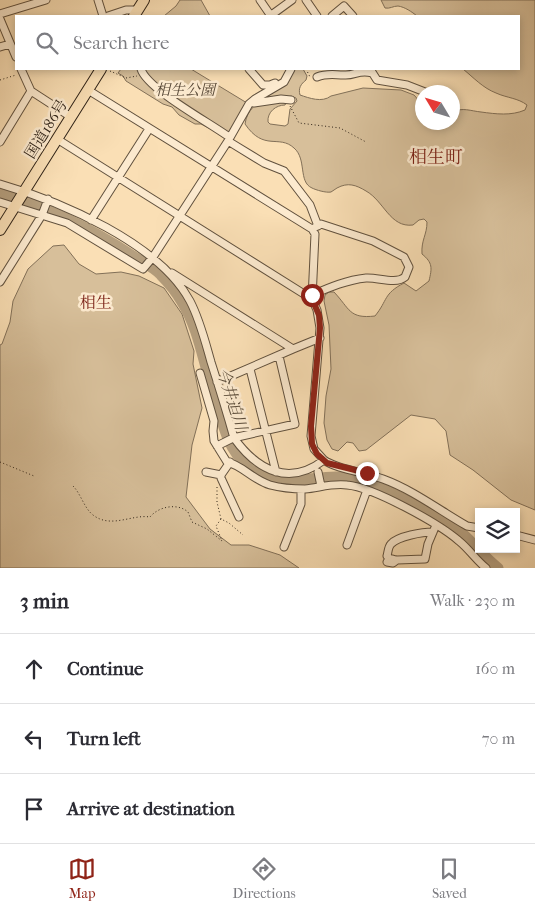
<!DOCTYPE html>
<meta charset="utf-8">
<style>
body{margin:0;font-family:"IM FELL French Canon","Noto Serif JP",serif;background:#f2f2f3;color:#2b2b33}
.controls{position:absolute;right:15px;bottom:15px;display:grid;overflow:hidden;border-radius:0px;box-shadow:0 2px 8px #0003}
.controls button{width:45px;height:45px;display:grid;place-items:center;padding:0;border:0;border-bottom:1px solid #e1e1e2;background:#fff;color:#2b2b33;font:25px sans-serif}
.compass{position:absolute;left:415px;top:85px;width:45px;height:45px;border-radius:50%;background:#fff;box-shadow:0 2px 8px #0003;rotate:308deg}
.stop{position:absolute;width:15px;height:15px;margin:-11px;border:4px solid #8f2418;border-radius:50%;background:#fff}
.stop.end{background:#8f2418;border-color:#fff;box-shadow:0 1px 5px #0008}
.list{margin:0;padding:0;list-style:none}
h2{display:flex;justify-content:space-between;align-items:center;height:65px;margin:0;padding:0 20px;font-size:21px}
h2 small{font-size:16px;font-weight:400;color:#7c7c81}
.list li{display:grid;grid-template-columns:32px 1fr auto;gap:15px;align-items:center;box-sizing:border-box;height:70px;padding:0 20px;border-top:1px solid #e1e1e2}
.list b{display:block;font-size:19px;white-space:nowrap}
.list em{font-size:16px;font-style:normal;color:#7c7c81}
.icon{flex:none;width:28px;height:28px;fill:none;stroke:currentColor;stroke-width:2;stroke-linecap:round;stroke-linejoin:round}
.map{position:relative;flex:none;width:535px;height:568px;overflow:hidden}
.search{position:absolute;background:#fff;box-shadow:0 2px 8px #0003;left:15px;right:15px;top:15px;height:55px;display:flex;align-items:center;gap:12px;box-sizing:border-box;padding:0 18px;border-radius:0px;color:#7c7c81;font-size:19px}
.sheet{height:275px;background:#fff}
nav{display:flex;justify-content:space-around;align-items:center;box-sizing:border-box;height:70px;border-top:1px solid #e1e1e2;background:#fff;font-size:14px;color:#7c7c81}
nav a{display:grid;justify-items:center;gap:2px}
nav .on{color:#8f2418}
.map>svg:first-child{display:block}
.green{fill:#d7bf9a;stroke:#827058;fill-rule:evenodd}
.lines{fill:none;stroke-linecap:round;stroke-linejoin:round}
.river{stroke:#b59f7f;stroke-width:11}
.minor-casing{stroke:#61513e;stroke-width:9}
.highway-casing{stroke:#2e2217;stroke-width:12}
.path{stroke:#2e2217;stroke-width:1;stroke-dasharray:1 2.5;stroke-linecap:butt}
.minor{stroke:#fceacf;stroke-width:7}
.highway{stroke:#fadfb5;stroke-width:10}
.route{stroke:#8f2418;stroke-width:6}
.labels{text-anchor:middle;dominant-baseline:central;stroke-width:5;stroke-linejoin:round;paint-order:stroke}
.park-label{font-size:15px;font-style:italic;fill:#584938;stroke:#fceacf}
.street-label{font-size:15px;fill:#2e2217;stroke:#fceacf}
.neighbourhood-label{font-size:16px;fill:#7a1f14;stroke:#fceacf}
.water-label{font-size:16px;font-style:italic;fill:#5d4e3b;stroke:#fceacf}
.quarter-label{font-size:18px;fill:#7a1f14;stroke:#fceacf}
</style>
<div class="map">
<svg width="535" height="568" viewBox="0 0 535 568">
<rect width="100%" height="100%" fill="#fadfb5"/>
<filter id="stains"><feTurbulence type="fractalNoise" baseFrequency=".004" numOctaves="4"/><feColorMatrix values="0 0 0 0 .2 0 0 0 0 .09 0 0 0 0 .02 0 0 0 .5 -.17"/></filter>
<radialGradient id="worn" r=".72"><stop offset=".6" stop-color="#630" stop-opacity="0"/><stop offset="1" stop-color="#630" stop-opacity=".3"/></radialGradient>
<path class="green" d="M180,0H201L210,16H164L176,6Z
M381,0H535V510L511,500L473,470L450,455L446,431L435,419L411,415L366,450L359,451L353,443L347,442L338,451L332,449L327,440L324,423L326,396L331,369L329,325L324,301L325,295L329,292H334C350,309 349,319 375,316C388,300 383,294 404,283L416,291L429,281C432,268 433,263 422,254C421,240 427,235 427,222L424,219L419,220L413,225C390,228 384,201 366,191C356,185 348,182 337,188C335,189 333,191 331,192C326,193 316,190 312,188C298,182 307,159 294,148C279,134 264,152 245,124C249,95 286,96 294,69H303L307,76L306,80C301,84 298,88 300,95C309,98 322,103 331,96L363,88L401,90L414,95L422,104V122H452L453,112C462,107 471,111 481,112C496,114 511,116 525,110L527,105C518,98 507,98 496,93C483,88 474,78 463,69H519V16H417C412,12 405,7 398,6C393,6 390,9 385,8ZM291,96L296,98L297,101L290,109L288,124L285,126L270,124L268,122C267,112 276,105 285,105L289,97Z
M121,69H191L247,103L226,137L201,124H195L179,115L172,107L163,104L126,81L123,76L118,73Z
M64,245L79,264L96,274L121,272L139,276L164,288L182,314L194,351L193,364L202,408L192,445L186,497L210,529L231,545H249L280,555L299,568H0V345L2,344L10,322L13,301L28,269L53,246Z"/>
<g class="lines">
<path class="river" d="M0,194C48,207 92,229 133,256C142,262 154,267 161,275C169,283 177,293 182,302C199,329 203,362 213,391C222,417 225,447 247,465C286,497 318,468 360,480C382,486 401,498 421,508C436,516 451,522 463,534C475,545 485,558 498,568"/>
<defs>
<path id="minor" d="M98,0L103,16
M260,0L271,16
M306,0L317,16
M0,14L46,0
M108,16L126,10H137
M270,16L292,0
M332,16L344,6L353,16
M0,19L16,57
M0,47L10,44
M21,69L31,91L71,117
M141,69C147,89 210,123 229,137
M249,69L263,85H270L275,83
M370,69L377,80L407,85L425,92
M317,77C327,73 334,75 344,75C355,76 359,69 372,73
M88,90L312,229L315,234L312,299
M252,102L254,103L281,99L291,100
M57,139L312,299L317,310L320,328L311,436L314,449L324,460
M228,141L264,163L284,171L310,205L318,226
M0,142L31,91
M0,184C60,201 159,243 190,301C200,320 205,341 211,362C219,387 227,413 234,438C257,470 289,487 324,460C338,470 365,472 383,479C413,490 439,510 467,526L479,528
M0,202L67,223L143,269L153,257L228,141L249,104L255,99L284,82L291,69
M91,220L149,129
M312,229L321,224L373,241L404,257L409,267L405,277C395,285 378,277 366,278C347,280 330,287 312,295
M172,273L293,349L320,338
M0,282L42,215L48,199
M250,369L276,472
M200,373L214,421L213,431L214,441L227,462C242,465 253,480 270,485C281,488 293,489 305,489C318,488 332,483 347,485C373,487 438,523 459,541C469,549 476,560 486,568
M217,382L293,349
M217,446L233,438L295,424L279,356
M206,472L221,475V478L239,517
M318,472L321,486
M221,475L230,462
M516,535L535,540
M347,545L367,490
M284,547L301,504V489
M396,560L389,558L387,556C388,553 388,547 391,544C398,536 423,532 433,532
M387,562L393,563L397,560L425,559L428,544L436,525"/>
<path id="highway" d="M134,16L144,0
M0,230L101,69"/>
</defs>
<use href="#minor" class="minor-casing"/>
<use href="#highway" class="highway-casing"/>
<path class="path" d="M306,69L310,77
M110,71L126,78L137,76
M0,80L16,75
M290,106L299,123L340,128L366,142
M0,462L34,476
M73,486C81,494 84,508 93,515C111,529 132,514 150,517C159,506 178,503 188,512L192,522L207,529L222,541L216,526L221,519
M217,487V502L221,519L229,523L243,535"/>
<use href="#minor" class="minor"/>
<use href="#highway" class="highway"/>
</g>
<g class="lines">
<path class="route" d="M312,295V299L319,315L320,328L311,426L312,444L317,454L327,463L367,473"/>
</g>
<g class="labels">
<g class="park-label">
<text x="185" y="90">相生公園</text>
</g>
<g class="street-label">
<text transform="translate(46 129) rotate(-58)">国道186号</text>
</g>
<g class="neighbourhood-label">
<text x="96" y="302">相生</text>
</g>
<g class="water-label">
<text transform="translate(232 399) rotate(72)">今井迫川</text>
</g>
<g class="quarter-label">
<text x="436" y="157">相生町</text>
</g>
</g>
<rect width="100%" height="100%" filter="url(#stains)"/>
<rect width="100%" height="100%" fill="url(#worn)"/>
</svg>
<div class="controls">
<button><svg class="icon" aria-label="layers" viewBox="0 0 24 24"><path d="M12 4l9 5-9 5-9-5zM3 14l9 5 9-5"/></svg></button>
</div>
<svg class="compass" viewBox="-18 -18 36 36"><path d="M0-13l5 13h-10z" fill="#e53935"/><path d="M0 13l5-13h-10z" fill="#7c7c81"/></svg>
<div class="stop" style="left:312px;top:295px"></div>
<div class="stop end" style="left:367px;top:473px"></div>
<div class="search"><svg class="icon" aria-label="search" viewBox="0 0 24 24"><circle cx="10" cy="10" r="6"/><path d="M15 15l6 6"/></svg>Search here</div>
</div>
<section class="sheet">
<h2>3 min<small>Walk · 230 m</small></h2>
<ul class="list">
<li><svg class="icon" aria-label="ahead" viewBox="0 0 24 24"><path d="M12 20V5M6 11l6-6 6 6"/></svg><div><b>Continue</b></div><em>160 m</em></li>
<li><svg class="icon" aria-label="left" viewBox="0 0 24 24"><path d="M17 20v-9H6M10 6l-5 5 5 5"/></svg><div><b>Turn left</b></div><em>70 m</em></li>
<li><svg class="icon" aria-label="arrive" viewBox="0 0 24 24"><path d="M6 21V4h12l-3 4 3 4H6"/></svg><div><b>Arrive at destination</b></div></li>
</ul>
</section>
<nav>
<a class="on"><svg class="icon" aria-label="map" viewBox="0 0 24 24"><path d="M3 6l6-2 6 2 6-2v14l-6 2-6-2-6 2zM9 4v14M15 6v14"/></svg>Map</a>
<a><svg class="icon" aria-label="directions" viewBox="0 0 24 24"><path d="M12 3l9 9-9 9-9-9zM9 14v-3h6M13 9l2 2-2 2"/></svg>Directions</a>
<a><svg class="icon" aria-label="saved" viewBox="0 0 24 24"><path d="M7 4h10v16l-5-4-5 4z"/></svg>Saved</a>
</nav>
